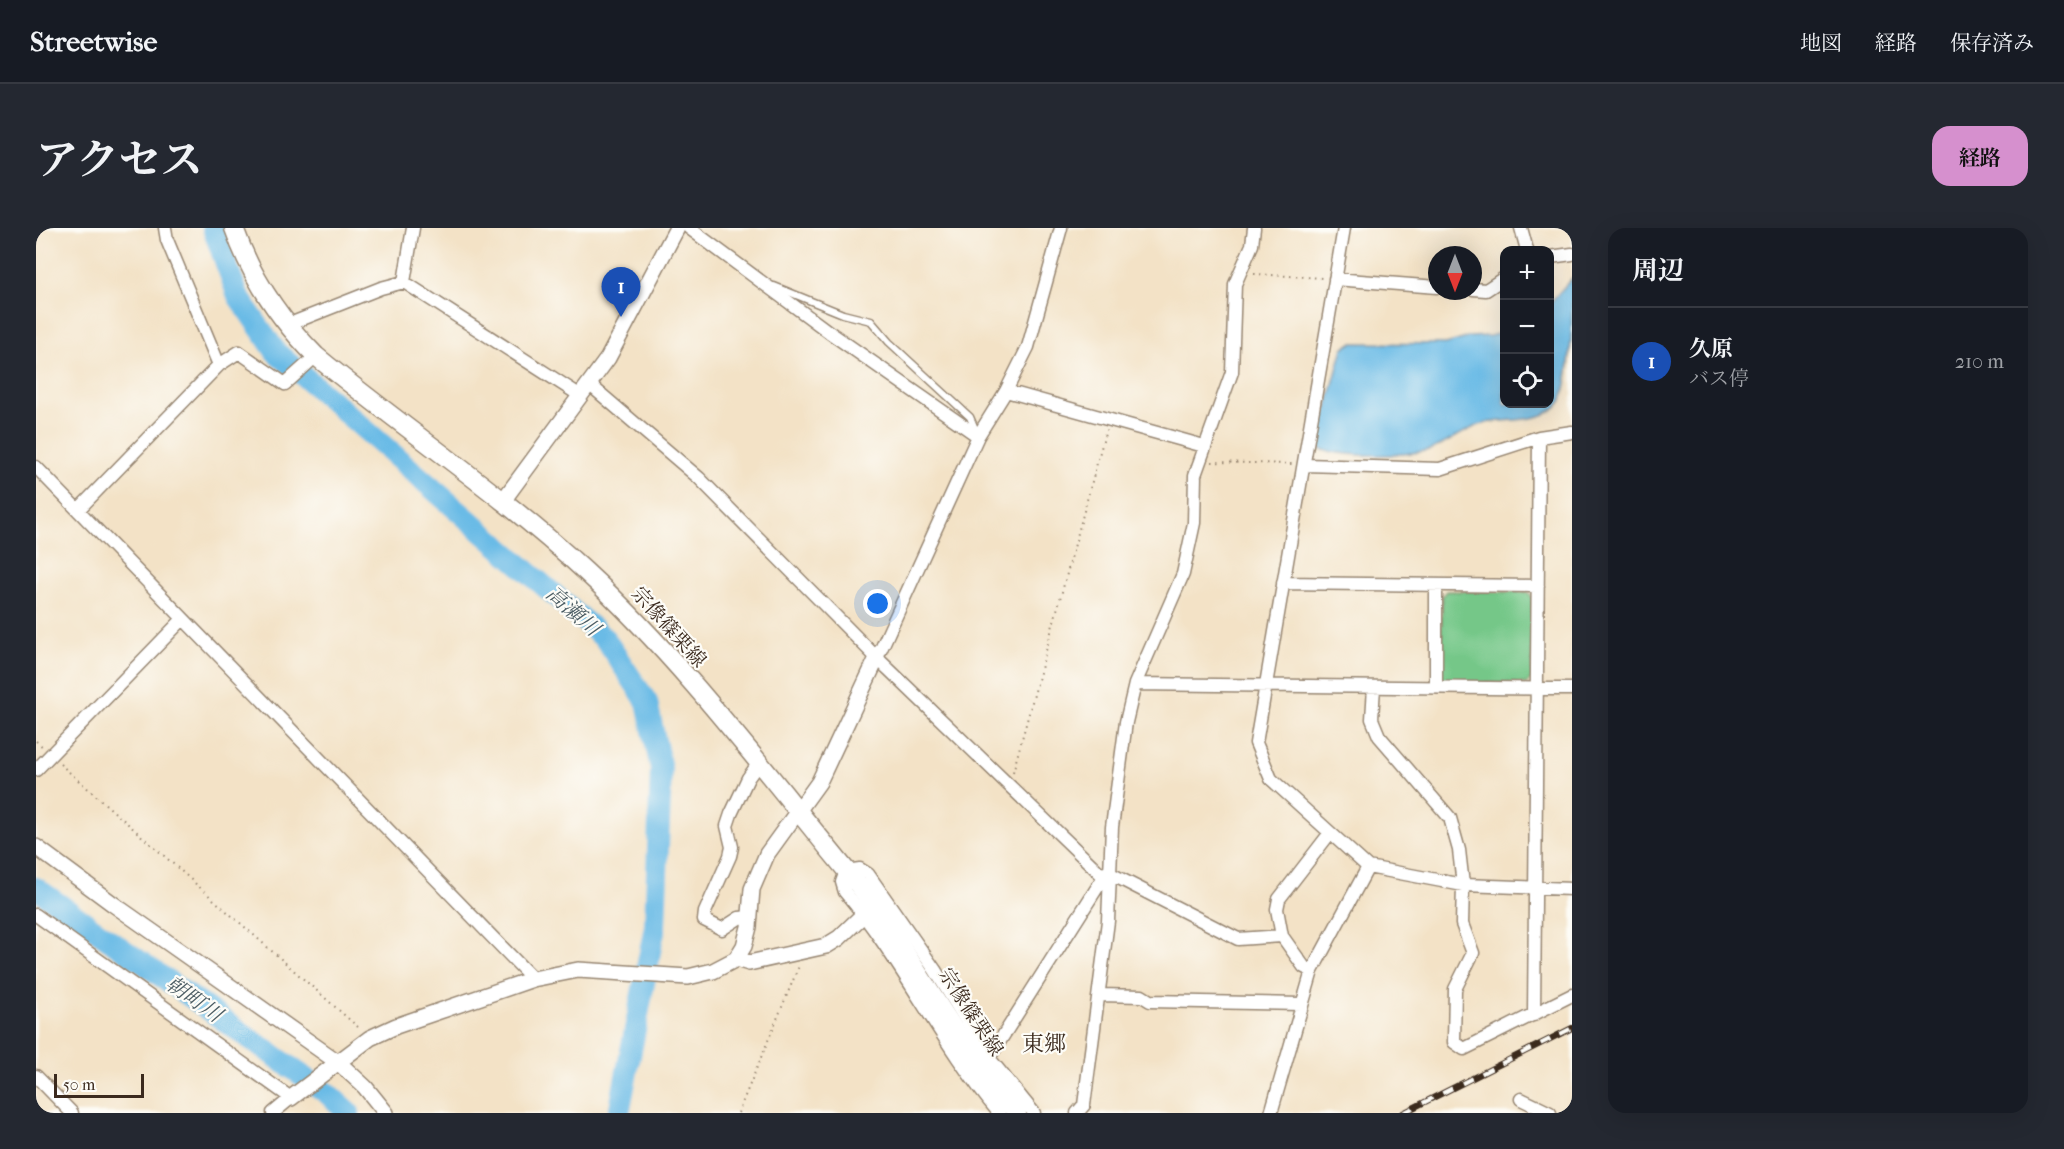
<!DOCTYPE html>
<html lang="ja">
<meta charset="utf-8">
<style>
body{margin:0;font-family:"IM FELL French Canon","Noto Serif JP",serif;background:#242831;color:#f1f3f6}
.controls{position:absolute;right:18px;top:18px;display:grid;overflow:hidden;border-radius:12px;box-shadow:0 6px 24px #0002}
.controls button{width:54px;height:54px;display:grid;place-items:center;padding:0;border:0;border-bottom:2px solid #363941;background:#171b24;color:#f1f3f6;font:30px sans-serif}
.compass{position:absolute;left:1392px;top:18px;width:54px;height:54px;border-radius:50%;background:#171b24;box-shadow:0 6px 24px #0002;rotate:180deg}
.scale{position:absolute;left:18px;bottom:15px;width:90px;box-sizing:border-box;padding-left:6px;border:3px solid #3b2a1e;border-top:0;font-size:16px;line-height:21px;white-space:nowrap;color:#3b2a1e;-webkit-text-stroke:4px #fdfcf7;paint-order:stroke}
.you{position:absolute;left:842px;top:376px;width:21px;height:21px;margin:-15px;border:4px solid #fff;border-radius:50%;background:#1a73e8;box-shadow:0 0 0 9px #1a73e833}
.badge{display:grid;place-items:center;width:39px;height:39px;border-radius:50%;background:#d690ce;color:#fff;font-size:20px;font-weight:700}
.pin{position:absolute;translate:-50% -50px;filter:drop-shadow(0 2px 3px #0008)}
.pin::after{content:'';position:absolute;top:32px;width:21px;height:18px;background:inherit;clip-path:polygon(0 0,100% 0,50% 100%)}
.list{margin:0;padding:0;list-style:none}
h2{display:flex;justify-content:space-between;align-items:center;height:78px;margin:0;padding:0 24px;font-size:26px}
h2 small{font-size:20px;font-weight:400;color:#9ea1a6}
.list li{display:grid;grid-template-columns:39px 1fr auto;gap:18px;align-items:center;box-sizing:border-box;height:108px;padding:0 24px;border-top:2px solid #363941}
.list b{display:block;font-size:22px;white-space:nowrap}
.list p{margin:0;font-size:20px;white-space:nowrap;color:#9ea1a6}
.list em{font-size:20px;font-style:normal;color:#9ea1a6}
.icon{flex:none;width:33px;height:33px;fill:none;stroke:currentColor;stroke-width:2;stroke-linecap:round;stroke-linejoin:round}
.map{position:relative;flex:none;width:1536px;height:885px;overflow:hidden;border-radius:18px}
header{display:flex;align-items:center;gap:36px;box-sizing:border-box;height:84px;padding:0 30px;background:#171b24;border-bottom:2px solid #363941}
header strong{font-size:28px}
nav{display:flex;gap:33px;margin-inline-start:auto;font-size:21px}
.intro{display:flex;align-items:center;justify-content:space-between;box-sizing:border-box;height:144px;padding:0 36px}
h1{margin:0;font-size:42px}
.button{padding:15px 27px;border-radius:18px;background:#d690ce;color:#111;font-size:21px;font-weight:700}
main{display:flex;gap:36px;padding:0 36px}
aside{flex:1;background:#171b24;border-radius:18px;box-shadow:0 6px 24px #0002}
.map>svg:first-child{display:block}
.green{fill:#75c788;stroke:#587853;stroke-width:1.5}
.water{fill:#6bbbe6;stroke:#537282;stroke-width:1.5}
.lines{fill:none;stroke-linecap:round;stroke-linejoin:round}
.river{stroke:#6bbbe6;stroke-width:22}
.service-casing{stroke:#978672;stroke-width:9}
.minor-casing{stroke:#978672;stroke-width:15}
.tertiary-casing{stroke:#978672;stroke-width:18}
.primary-casing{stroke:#978672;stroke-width:21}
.path{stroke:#978672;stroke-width:2;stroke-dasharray:1.5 4.5;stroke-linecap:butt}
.service{stroke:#fff;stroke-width:6}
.minor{stroke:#fff;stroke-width:12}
.tertiary{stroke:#fff;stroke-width:15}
.primary{stroke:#fff;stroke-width:18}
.rail-casing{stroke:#3b2a1e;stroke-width:6}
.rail{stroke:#fdfcf7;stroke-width:4;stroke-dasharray:11;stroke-linecap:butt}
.labels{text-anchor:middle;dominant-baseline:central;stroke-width:4.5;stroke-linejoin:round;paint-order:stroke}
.street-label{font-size:20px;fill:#3b2a1e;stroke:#fdfcf7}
.water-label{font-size:21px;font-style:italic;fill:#4c5d64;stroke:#fdfcf7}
.quarter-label{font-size:22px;fill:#3b2a1e;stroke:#fdfcf7}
</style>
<header>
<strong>Streetwise</strong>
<nav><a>地図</a><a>経路</a><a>保存済み</a></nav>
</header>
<div class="intro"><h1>アクセス</h1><a class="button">経路</a></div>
<main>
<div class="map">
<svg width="1536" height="885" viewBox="0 0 1536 885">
<rect width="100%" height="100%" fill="#fdfcf7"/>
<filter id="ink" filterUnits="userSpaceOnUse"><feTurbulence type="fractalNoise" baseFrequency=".0167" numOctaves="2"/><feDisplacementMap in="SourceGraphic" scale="12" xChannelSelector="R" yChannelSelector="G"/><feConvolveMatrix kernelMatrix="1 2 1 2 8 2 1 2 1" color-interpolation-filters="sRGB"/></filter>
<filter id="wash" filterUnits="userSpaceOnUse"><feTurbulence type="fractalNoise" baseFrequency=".008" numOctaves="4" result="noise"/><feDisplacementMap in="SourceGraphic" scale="24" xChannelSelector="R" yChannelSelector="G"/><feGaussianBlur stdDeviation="1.35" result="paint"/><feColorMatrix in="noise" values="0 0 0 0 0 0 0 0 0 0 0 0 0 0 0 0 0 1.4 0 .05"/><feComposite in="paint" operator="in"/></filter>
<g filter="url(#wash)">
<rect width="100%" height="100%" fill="#f3e2c6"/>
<path class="green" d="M1410,363L1492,364L1496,369V451L1490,456L1409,454L1404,449L1406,368Z"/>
<path class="water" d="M1536,50C1536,85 1536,141 1526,172C1512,196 1473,190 1450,195C1429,200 1413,216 1393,222C1364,229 1311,229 1284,221L1281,215L1307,120L1316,115L1410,116L1434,109L1454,108L1468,104V176H1514V75Z"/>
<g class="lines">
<path class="river" d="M177,0L202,68L240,124L569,411L611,474L625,541L619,698L583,885
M0,660L291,865L313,885"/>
</g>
</g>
<g filter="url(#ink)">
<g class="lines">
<defs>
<path id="service" d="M738,58L807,86L835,93L853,114L934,189L940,203"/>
<path id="minor" d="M129,0L131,12L183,137
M653,0L793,104L942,208
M1308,0L1220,515L1235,551L1332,639L1427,657L1536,661
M1485,0L1491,22
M1514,29L1536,26
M1299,51L1401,59
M368,54L377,0
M1437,61L1450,62L1468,50
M251,97L345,60L368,54L545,168
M553,156L663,250L841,430L1068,649
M970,163L1168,218
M1269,237L1404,241L1503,209L1536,204
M0,239L497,751
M42,282L183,137L203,124L249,156L280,128
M1247,355L1502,358
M1400,357V459
M841,430L942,208L970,163L992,119L1025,0
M1099,456L1536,461
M1338,459L1336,491L1343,508L1414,590L1423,622L1427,657L1426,696L1437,725L1419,761L1418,814L1428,821L1536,767
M0,542L147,391
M1073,645L1202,711L1246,708L1268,739L1276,743
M0,687L255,870L237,885
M714,689L703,690L686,701L668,692L669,684L694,628L696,619L691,598L695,586L712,550L722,536
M1246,708L1241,681L1243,671L1294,605
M1064,767L1106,768L1114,773L1265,776
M1498,787L1503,209
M953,830L1071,644
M0,848L36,885
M1485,871L1514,885
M963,885C905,816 867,733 809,664L806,654L810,643L824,641L832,646L899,742L953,830L998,885
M1041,885L1048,877L1072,693L1076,599L1090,494L1099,456L1147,346L1158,295L1159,247L1196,144L1199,56L1216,17L1218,0
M1235,885L1276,743L1332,639"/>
<path id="tertiary" d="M466,274L572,130L641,0
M0,619L77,676L303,835L329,859L350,885
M700,731L713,735L790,718L803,710L828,686
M255,870L334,810L360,798L497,751L542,742L652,749L677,743L700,731L708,718L713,699L716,661L731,626L783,554L841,430"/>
<path id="primary" d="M198,0C215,49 243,91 280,128C368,201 465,265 549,343C652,438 735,552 824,659C879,732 920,816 981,885"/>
</defs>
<use href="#service" class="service-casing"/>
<use href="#minor" class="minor-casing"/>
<use href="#tertiary" class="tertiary-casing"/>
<use href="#primary" class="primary-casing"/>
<path class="path" d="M1218,46L1287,50
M1176,234L1257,236
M0,513L7,519
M24,536L323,800
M977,544L1070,202
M702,885L763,738"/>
<use href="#service" class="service"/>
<use href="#minor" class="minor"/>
<use href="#tertiary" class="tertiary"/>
<use href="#primary" class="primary"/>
<defs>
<path id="rail" d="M1367,885L1536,800"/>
</defs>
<use href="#rail" class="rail-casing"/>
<use href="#rail" class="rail"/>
</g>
</g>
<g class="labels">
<g class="street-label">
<text transform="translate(633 399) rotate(48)">宗像篠栗線</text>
<text transform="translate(935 784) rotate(57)">宗像篠栗線</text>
</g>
<g class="water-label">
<text transform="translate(537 383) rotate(41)">高瀬川</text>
<text transform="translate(158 771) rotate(35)">朝町川</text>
</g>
<g class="quarter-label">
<text x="1008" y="816">東郷</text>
</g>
</g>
</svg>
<div class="controls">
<button>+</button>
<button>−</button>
<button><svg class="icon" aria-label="locate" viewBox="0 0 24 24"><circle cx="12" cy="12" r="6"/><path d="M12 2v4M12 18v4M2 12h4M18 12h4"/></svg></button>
</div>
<svg class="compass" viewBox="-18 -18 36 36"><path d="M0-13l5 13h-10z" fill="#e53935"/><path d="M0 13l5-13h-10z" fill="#9ea1a6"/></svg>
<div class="scale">50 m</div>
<div class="you"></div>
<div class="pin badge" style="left:585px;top:89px;background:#1a4fb4">1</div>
</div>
<aside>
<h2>周辺<small></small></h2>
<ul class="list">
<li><span class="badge" style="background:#1a4fb4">1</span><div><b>久原</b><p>バス停</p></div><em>210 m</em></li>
</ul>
</aside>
</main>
